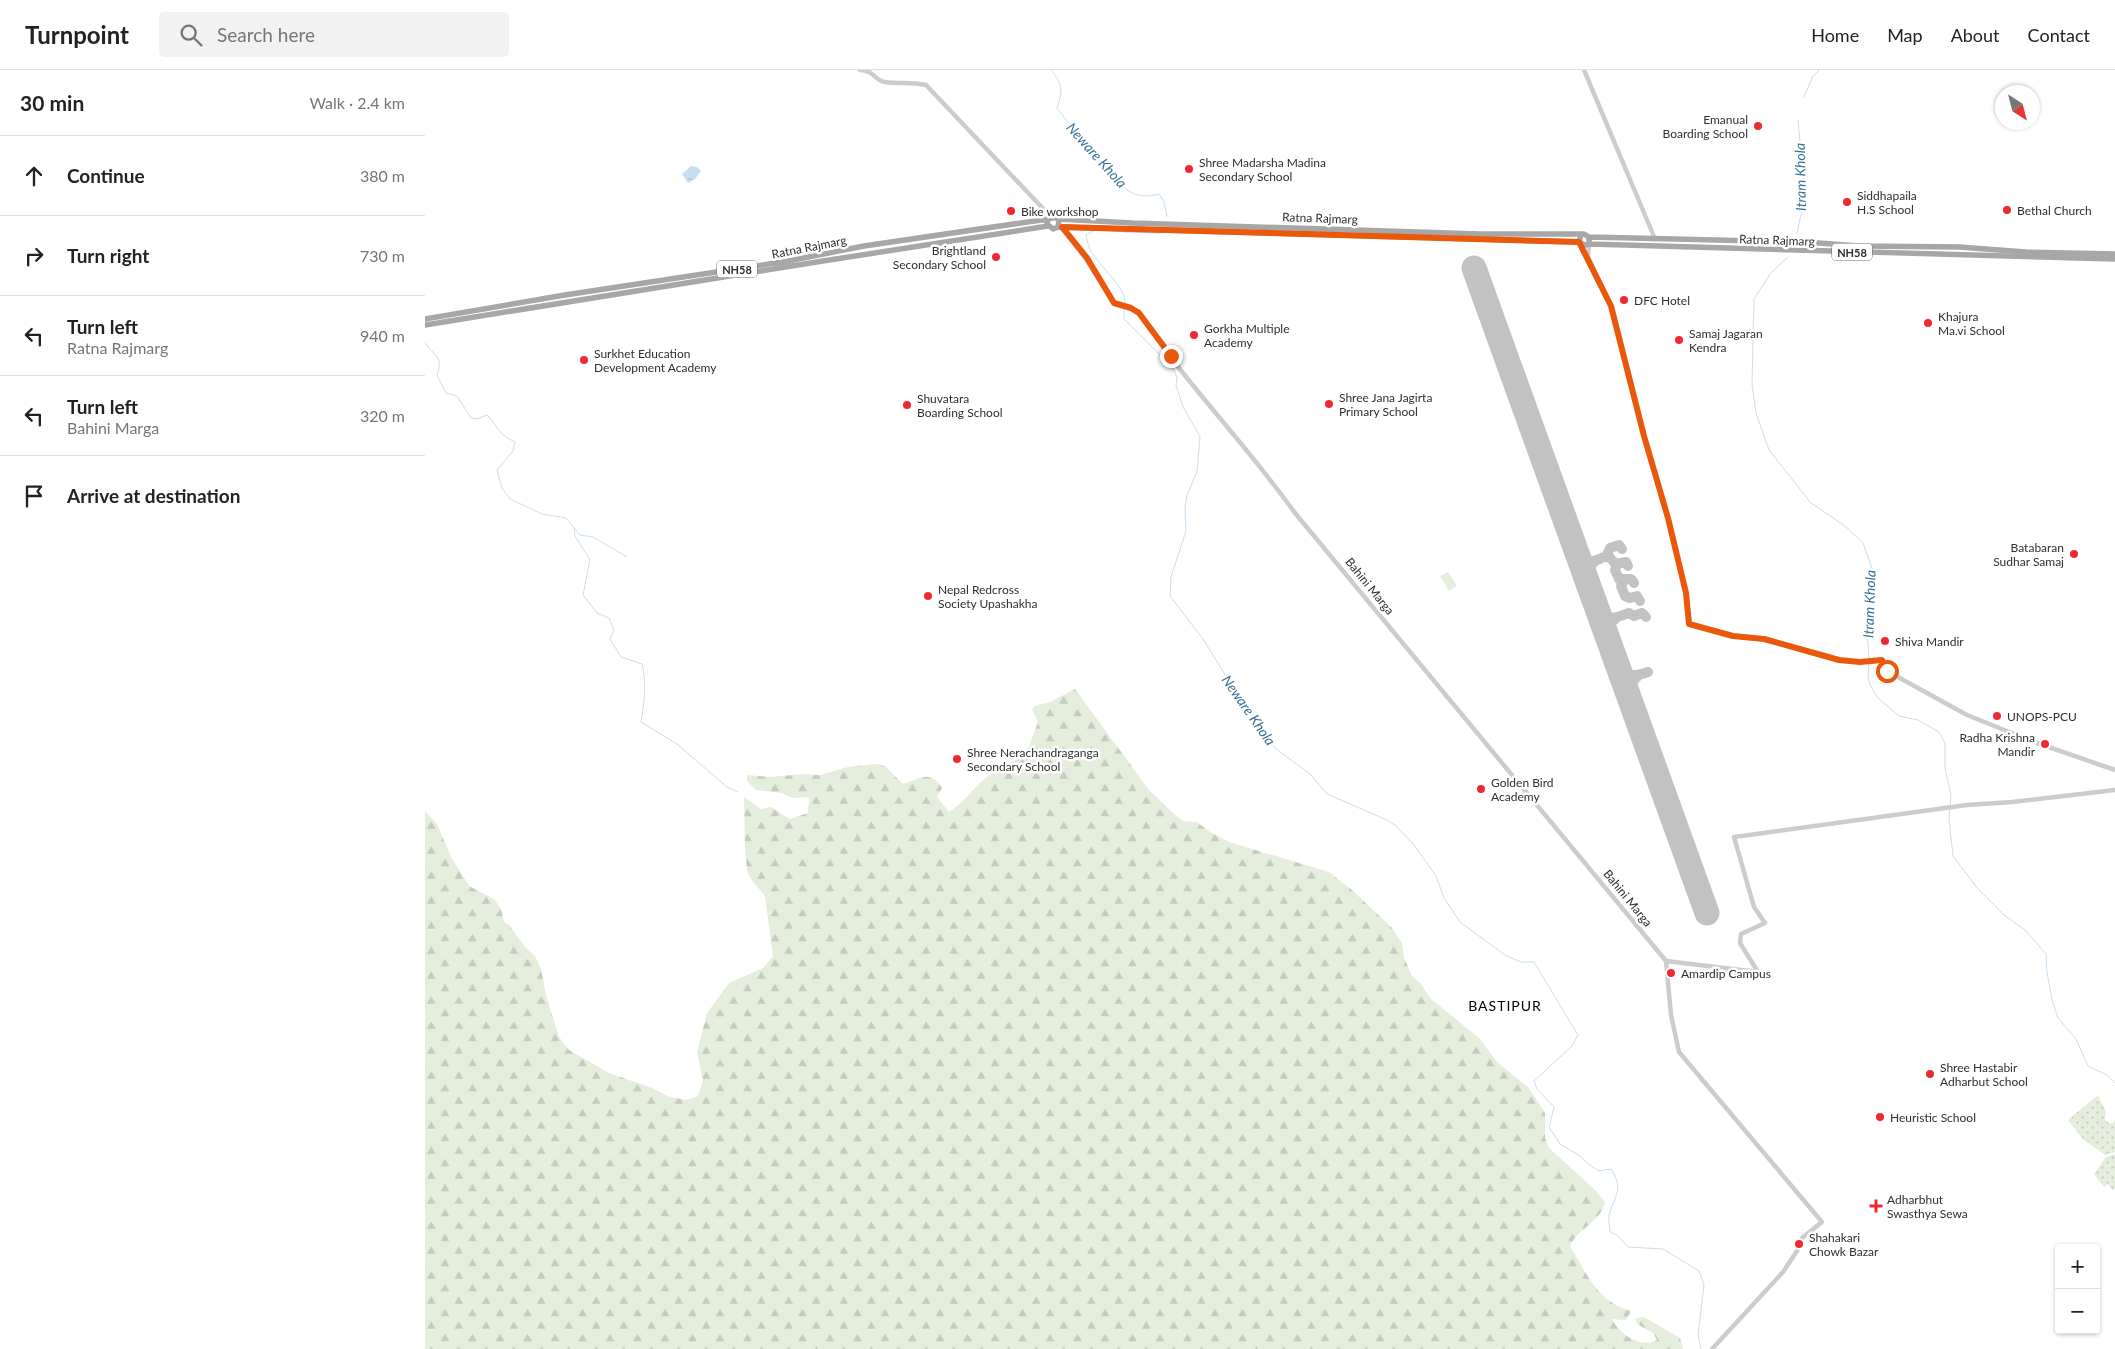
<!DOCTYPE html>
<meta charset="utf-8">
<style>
body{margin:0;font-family:Lato,sans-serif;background:#f2f2f2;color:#222}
.controls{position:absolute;right:15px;bottom:15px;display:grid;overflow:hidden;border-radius:5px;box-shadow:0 1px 4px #0004}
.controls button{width:45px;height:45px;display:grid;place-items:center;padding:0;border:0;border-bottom:1px solid #e0e0e0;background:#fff;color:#222;font:25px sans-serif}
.compass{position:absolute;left:1570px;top:15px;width:45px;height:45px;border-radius:50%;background:#fff;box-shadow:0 1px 4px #0004;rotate:144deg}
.stop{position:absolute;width:15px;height:15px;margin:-11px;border:4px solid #ea580c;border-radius:50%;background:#fff}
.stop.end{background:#ea580c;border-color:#fff;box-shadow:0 1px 5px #0008}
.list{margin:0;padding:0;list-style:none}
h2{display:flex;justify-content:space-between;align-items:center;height:65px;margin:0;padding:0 20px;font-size:21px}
h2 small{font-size:16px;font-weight:400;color:#767676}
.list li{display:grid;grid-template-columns:32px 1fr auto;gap:15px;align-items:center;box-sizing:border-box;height:80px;padding:0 20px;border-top:1px solid #e0e0e0}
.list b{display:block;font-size:19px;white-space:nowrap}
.list p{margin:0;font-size:16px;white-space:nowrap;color:#767676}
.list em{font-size:16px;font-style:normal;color:#767676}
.icon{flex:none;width:28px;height:28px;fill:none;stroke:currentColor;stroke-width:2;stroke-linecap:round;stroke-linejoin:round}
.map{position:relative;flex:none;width:1690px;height:1279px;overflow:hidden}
header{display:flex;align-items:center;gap:30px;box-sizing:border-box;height:70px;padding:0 25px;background:#fff;border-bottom:1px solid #e0e0e0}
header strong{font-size:24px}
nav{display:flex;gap:28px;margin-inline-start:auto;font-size:18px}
.search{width:350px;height:45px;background:#f2f2f2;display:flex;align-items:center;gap:12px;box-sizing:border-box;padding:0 18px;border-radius:5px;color:#767676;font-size:19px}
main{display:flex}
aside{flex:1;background:#fff}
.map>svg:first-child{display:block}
.grass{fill:url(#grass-dots)}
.forest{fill:url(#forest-firs)}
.green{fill:#e5eddc}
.water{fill:url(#water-ripples)}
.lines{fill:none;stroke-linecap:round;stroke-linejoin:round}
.stream{stroke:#c8deee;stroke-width:1}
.taxiway{stroke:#c2c2c2;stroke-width:10}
.runway{stroke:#c2c2c2;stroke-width:25}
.tertiary{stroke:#ccc;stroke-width:4.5}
.primary{stroke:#a7a7a7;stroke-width:5.5}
.route{stroke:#ea580c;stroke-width:6}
.poi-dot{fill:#ef2932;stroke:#fff;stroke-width:2}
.labels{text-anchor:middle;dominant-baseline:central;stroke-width:5;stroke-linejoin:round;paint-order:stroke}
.shield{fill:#fff;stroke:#6d6d6d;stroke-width:1}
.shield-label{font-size:11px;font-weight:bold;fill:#2f2f2f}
.poi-label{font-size:12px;fill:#2f2f2f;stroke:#fff;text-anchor:start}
.street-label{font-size:12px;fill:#2f2f2f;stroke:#fff}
.water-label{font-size:14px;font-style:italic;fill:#387097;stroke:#fff}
.neighbourhood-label{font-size:14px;letter-spacing:1px;fill:#000;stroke:#fff}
</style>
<header>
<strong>Turnpoint</strong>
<div class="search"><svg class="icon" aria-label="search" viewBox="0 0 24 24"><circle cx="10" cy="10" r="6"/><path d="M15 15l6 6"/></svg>Search here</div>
<nav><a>Home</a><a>Map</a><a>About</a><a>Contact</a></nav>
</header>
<main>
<aside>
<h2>30 min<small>Walk · 2.4 km</small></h2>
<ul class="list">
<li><svg class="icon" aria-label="ahead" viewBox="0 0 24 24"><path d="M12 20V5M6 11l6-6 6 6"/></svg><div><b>Continue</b></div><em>380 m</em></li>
<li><svg class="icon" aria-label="right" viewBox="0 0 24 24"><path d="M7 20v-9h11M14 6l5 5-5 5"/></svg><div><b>Turn right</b></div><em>730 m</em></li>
<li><svg class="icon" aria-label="left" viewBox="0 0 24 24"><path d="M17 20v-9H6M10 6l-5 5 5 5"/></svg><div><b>Turn left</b><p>Ratna Rajmarg</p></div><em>940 m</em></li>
<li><svg class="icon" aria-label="left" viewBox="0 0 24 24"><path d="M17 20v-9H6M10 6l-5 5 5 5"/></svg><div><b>Turn left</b><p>Bahini Marga</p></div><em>320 m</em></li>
<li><svg class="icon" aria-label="arrive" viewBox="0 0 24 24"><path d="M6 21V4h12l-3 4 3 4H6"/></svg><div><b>Arrive at destination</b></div></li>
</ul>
</aside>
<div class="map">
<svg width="1690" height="1279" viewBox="0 0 1690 1279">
<defs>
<pattern id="grass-dots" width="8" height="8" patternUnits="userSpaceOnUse" patternTransform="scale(1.25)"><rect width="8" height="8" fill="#e5eddc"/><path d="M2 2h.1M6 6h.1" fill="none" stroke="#c5ccbd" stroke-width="1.8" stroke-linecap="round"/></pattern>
<pattern id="forest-firs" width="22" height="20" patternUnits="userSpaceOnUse" patternTransform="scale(1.25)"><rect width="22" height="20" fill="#e5eddc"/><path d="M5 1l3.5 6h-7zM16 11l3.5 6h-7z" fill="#c5ccbd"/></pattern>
<pattern id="water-ripples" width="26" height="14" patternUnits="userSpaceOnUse" patternTransform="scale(1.25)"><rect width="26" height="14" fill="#c8deee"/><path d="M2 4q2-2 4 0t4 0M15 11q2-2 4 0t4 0" fill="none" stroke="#acbfcc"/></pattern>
</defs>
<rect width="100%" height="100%" fill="#fff"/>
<path class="grass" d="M1673,1025L1681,1042L1680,1050L1685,1054L1690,1051V1082L1680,1085L1658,1069L1643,1050Z
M1690,1084V1119L1687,1120L1683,1114L1679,1117L1669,1104L1681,1087Z"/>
<path class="forest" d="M650,619L724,720L748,743L758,751L772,752L785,762L804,772L904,802L927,820L967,858L977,873L979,888L987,906L996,914L1005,928L1054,968L1073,993L1103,1017L1120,1043V1068L1124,1078L1169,1119L1180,1132C1176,1152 1153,1158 1145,1176C1163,1205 1171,1231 1206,1241L1201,1250L1187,1249C1194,1264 1216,1279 1232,1270L1228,1263L1212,1254L1210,1248L1219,1247L1255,1268L1258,1279H0V741L12,754L26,787L44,816L69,829L76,839L79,852L84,855L100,877L110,886L116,899L121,925L134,967L144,980L184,1003L227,1018L245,1027L262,1030L273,1026L278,1011L272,982L282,943L304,913L338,898L348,886L340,826L326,809L322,801L320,777L319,727L336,739L346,737L365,749L383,743L384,727L368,728L357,723L331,720L322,711V705L346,707L378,704L395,705L423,697L451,694L460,696L478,714C495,709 505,699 517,718L512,727L524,742C540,732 550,715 565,705C576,696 587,691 600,687L613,652L607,639L610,636L625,632Z"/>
<path class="green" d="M1023,502L1032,516L1024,521L1015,506Z"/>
<path class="water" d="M266,96L272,97L276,101L270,109L263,113L257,104Z"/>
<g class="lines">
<path class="stream" d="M451,0H455
M626,0C638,15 638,20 632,38C643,54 656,66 668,81C686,103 700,134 734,124L739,132L742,146
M1379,27L1388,6L1394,0
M668,161L661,165C662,170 663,176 666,181C673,194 703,220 700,234
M697,162L736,163
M1372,163L1378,135V105L1373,50
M1363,187L1346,203L1329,229L1327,314L1331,343L1344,380L1386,433L1420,456L1438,473L1448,501L1441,546L1444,589
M699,238V249L747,297L752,307L751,315L758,337L775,366L772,402L762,425L760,437L761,461L746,507L745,526L778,569L817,632L850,678L885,704L902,724L962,750L971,756L989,775L1011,806L1019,828L1035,852L1080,885L1096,892H1109L1153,965L1147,976L1109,1011L1112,1019L1129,1037L1124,1057L1135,1074L1155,1086L1166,1096L1174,1101L1186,1099C1199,1119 1190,1125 1184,1145C1183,1150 1185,1156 1185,1162L1192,1165L1203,1177L1238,1179L1274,1201L1279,1215L1273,1265L1276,1279
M0,273C9,286 19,286 12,305L21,323L32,326L46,348L52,349L62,345C74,357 71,363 90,372L88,381L72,400L77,418L85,429L117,444L141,448L155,465L168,467L202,487
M149,459L150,466L165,490L158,525L172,543L184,548L189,560L185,569L196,587L217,594C222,613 219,634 216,652L252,674L302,717L313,722
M1444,593L1443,608L1446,617L1453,628L1474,646L1493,650L1514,662L1520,673V698L1526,725L1524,749L1528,786L1553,819L1579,845L1600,860L1621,884L1622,902L1627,930L1633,948L1651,969L1663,996L1682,1005L1690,1013"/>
<path class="taxiway" d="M1152,483C1168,502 1176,482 1185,488C1187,490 1189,492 1191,494L1201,492L1203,496
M1181,487L1185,478L1194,475L1197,479
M1192,494L1190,500L1194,509H1206L1209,513
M1161,509L1162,500L1170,491
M1199,511L1196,516L1200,526L1205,528L1212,526L1215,531
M1172,539C1181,552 1191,548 1204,543L1209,546L1217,543L1221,547
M1182,568L1184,555L1191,548
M1193,596C1203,606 1209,607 1223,602
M1202,623L1206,613L1213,606"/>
<path class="runway" d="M1049,198L1282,843"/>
<path class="tertiary" d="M435,0C449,0 450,11 460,12C473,14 487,12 501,15L626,147
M1159,0L1230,169
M637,157L661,189L689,233L706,238L714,243C761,314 821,374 870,443L1241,891
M1156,174L1158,182L1163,187L1186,236L1219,366L1243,448L1261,523L1265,554L1308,566L1339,569L1414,590L1435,592L1457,590L1462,601L1542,645L1612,673L1690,700
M1163,187L1164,174
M1241,891L1246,945L1254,982L1397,1152L1377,1168L1372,1181L1358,1202L1287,1279
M1241,891L1333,902
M1333,902L1315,873L1316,864L1340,853L1329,837L1309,767L1542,735L1587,732L1690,720"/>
<path class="primary" d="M633,149L707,153L1055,164H1159L1164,167V174
M633,157L634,151L631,147L623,149L622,154L628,159L633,157L1154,172
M1156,165L1154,172L1160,175L1164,174L1690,189
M1164,167L1380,172L1434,176L1534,177L1601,182L1690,184
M0,249L140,225L363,191L439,176L623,149
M0,255L398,191L623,156"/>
</g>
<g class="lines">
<path class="route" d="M746,286L714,243L706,238L689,233L662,188L637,157L1154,172L1186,236L1219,366L1243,448L1261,523L1264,554L1308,566L1339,569L1414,590L1435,592L1457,590L1462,601"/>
</g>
<g class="poi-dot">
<circle cx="1333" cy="56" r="5"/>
<circle cx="764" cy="99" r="5"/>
<circle cx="1422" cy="132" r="5"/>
<circle cx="1582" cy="140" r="5"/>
<circle cx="586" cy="141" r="5"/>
<circle cx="571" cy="187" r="5"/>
<circle cx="1199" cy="230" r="5"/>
<circle cx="1503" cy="253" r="5"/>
<circle cx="769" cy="265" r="5"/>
<circle cx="1254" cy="270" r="5"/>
<circle cx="159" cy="290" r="5"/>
<circle cx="904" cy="334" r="5"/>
<circle cx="482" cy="335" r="5"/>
<circle cx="1649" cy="484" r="5"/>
<circle cx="503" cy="526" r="5"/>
<circle cx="1460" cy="571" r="5"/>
<circle cx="1572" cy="646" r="5"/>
<circle cx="1620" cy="674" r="5"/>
<circle cx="532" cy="689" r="5"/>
<circle cx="1056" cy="719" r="5"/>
<circle cx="1246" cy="903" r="5"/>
<circle cx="1505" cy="1004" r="5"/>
<circle cx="1455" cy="1047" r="5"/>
<path d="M1448.5 1128.5h5v5h5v5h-5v5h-5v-5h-5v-5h5z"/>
<circle cx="1374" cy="1174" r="5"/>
</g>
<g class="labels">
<g class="shield">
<rect x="1407" y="173.5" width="40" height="17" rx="4"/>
<rect x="292" y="190.5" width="40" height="17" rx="4"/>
</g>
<g class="shield-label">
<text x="1427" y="182">NH58</text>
<text x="312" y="199">NH58</text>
</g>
<g class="poi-label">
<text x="1323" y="49" text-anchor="end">Emanual<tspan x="1323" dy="14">Boarding School</tspan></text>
<text x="774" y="92">Shree Madarsha Madina<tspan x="774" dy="14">Secondary School</tspan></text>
<text x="1432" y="125">Siddhapaila<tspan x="1432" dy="14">H.S School</tspan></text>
<text x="1592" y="140">Bethal Church</text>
<text x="596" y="141">Bike workshop</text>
<text x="561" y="180" text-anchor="end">Brightland<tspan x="561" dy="14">Secondary School</tspan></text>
<text x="1209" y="230">DFC Hotel</text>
<text x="1513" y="246">Khajura<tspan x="1513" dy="14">Ma.vi School</tspan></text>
<text x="779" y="258">Gorkha Multiple<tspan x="779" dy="14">Academy</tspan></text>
<text x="1264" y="263">Samaj Jagaran<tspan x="1264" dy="14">Kendra</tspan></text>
<text x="169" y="283">Surkhet Education<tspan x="169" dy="14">Development Academy</tspan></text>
<text x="914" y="327">Shree Jana Jagirta<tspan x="914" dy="14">Primary School</tspan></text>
<text x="492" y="328">Shuvatara<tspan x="492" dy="14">Boarding School</tspan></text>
<text x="1639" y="477" text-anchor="end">Batabaran<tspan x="1639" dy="14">Sudhar Samaj</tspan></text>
<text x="513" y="519">Nepal Redcross<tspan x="513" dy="14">Society Upashakha</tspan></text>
<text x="1470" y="571">Shiva Mandir</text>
<text x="1582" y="646">UNOPS-PCU</text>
<text x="1610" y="667" text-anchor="end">Radha Krishna<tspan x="1610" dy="14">Mandir</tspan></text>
<text x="542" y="682">Shree Nerachandraganga<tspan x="542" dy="14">Secondary School</tspan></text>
<text x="1066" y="712">Golden Bird<tspan x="1066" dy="14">Academy</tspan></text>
<text x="1256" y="903">Amardip Campus</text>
<text x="1515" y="997">Shree Hastabir<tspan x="1515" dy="14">Adharbut School</tspan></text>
<text x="1465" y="1047">Heuristic School</text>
<text x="1462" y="1129">Adharbhut<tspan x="1462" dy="14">Swasthya Sewa</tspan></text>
<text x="1384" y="1167">Shahakari<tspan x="1384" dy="14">Chowk Bazar</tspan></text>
</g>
<g class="street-label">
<text transform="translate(895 148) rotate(2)">Ratna Rajmarg</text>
<text transform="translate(1352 170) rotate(2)">Ratna Rajmarg</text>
<text transform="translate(384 177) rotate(-11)">Ratna Rajmarg</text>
<text transform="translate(945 516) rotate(51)">Bahini Marga</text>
<text transform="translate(1203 828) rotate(51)">Bahini Marga</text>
</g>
<g class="water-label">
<text transform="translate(672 85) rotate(48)">Neware Khola</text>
<text transform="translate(1375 107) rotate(-91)">Itram Khola</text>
<text transform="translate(1444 534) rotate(-88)">Itram Khola</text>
<text transform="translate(824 640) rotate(55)">Neware Khola</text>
</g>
<g class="neighbourhood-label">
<text x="1080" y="935">BASTIPUR</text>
</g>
</g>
</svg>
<div class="controls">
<button>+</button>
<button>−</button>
</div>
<svg class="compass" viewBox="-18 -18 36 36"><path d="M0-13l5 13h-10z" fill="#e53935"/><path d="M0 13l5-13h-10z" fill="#767676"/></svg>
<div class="stop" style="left:1462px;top:601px"></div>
<div class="stop end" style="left:746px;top:286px"></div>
</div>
</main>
